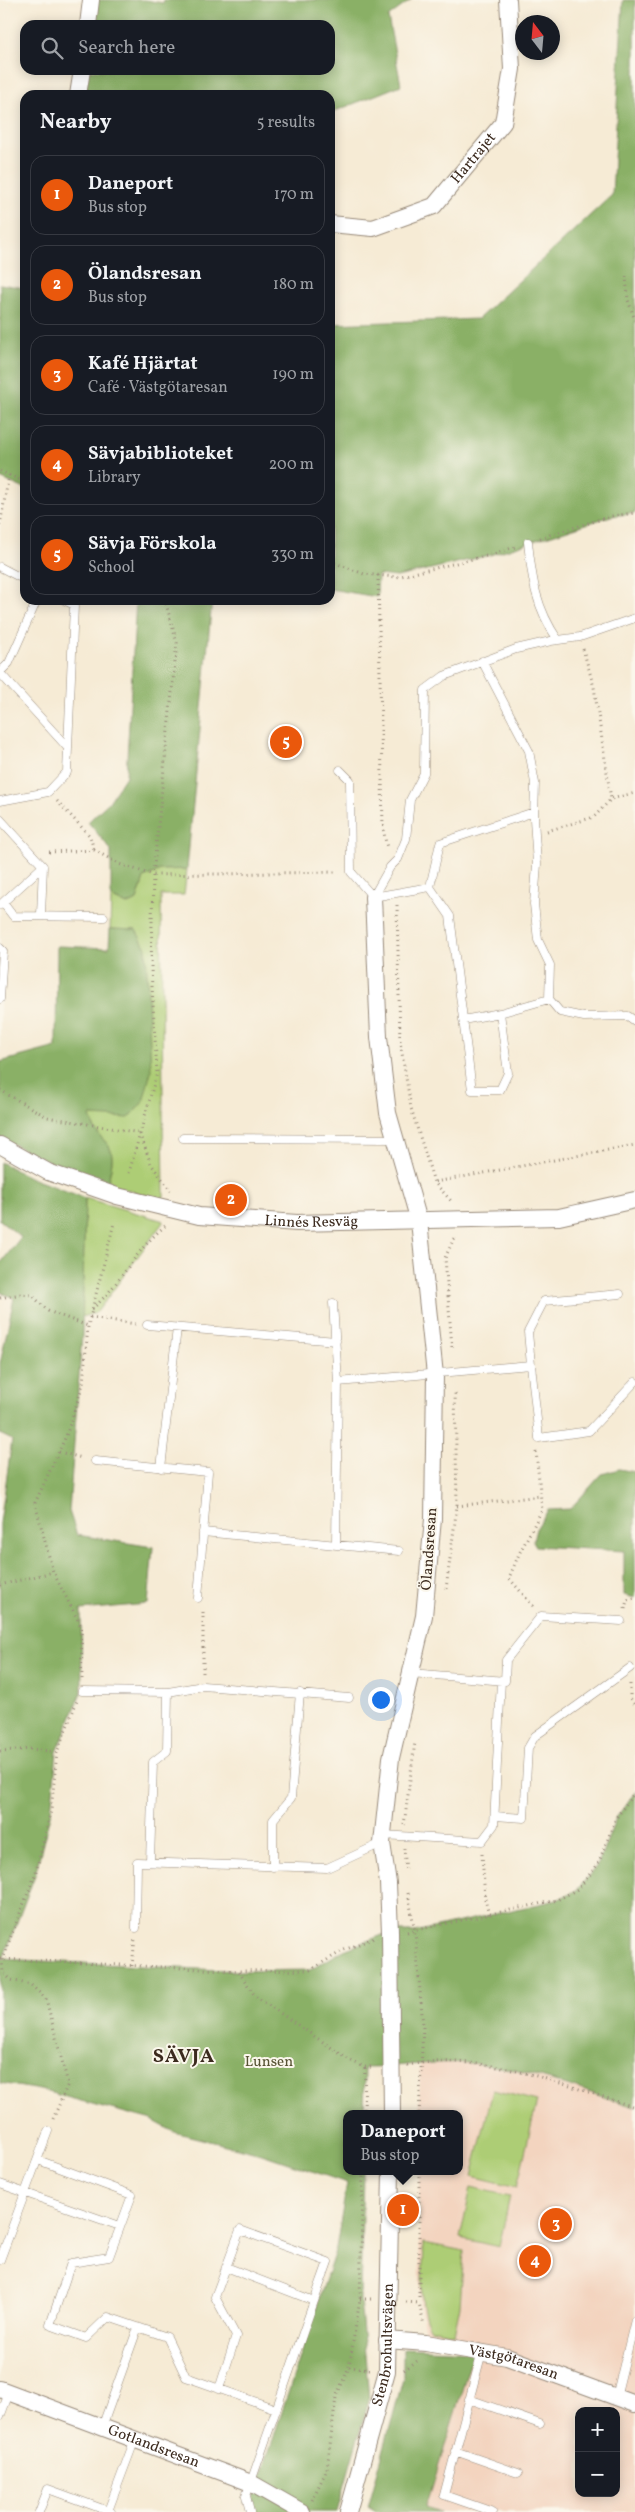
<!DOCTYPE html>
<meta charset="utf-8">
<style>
body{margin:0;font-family:Vollkorn,serif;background:#242831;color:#f1f3f6}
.controls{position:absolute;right:15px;bottom:15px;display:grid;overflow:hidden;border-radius:10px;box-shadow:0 2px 12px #0003}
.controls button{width:45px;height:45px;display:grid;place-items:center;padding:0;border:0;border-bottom:1px solid #363941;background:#171b24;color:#f1f3f6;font:25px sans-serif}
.compass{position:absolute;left:515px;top:15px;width:45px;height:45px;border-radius:50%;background:#171b24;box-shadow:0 2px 12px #0003;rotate:344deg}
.you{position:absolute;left:380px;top:1699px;width:18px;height:18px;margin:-12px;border:4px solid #fff;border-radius:50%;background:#1a73e8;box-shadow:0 0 0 8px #1a73e833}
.badge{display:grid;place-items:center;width:32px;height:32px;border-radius:50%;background:#ea580c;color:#fff;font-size:16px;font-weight:700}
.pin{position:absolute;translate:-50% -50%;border:2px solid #fff;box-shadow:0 1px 5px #0006}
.popup{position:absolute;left:343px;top:2110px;width:120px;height:65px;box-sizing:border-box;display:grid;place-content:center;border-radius:10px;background:#171b24;filter:drop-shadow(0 1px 4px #0005);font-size:16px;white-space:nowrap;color:#9ea1a6}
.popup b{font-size:19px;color:#f1f3f6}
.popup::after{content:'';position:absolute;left:50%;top:100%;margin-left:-10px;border:10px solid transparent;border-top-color:#171b24}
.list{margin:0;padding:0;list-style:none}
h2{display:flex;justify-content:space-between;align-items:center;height:65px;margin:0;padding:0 20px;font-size:21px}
h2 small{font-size:16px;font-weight:400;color:#9ea1a6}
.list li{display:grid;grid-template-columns:32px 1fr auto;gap:15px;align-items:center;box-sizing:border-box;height:80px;margin:0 10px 10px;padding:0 10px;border:1px solid #363941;border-radius:15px}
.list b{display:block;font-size:19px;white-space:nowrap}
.list p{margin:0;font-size:16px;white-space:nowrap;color:#9ea1a6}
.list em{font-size:16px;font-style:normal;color:#9ea1a6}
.icon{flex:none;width:28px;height:28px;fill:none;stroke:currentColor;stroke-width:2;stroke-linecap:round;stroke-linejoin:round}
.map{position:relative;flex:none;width:635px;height:2512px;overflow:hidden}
.search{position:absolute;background:#171b24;box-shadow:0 2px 12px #0003;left:20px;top:20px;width:315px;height:55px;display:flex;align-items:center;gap:12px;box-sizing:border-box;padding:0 18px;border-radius:15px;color:#9ea1a6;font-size:19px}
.panel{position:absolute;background:#171b24;box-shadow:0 2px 12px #0003;left:20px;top:90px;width:315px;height:515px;border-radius:15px}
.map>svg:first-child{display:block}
.built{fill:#f3d4bf;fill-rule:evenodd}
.green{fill:#adcd75;stroke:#747c4a}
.forest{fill:#8ab066;stroke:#626d42}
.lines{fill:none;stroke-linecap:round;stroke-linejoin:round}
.service-casing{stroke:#988a7a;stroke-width:9}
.minor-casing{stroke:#988a7a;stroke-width:18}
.path{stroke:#988a7a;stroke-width:3;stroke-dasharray:1 4;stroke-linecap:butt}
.service{stroke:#fff;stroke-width:8}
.minor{stroke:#fff;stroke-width:16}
.labels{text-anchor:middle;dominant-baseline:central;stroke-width:4;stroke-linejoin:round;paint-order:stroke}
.street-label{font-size:15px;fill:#3b2a1e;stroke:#fbf7ec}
.park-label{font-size:15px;fill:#585334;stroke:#fbf7ec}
.district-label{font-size:20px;font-weight:bold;letter-spacing:1px;fill:#3b2a1e;stroke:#fbf7ec}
</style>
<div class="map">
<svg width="635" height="2512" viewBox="0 0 635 2512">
<rect width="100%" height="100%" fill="#fbf7ec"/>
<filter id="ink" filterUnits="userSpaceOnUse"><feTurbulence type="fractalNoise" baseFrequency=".02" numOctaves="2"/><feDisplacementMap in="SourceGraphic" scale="10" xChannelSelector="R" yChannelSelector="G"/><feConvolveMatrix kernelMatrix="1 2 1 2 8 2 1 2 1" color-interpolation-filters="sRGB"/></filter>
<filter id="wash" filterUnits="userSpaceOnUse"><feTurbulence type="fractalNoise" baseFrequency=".0096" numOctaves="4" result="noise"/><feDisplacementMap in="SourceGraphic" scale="20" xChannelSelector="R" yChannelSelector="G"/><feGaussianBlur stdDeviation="1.12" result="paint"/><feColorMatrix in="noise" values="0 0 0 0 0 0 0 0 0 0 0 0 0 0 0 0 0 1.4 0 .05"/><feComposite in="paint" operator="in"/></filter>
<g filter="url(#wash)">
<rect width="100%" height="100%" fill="#f6ebd5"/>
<path class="built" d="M420,2063H470L521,2072L635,2107V2512H440L426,2507L474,2351L426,2340L420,2304L419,2171H459V2114H419ZM579,2411H616V2493H579Z"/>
<path class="green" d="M187,869L184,895H161L164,1200L107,1184C122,1134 99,1151 90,1116L129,1117L136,930L110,929L111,897L127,905L137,900L144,878L160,870Z
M85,1198L164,1221L97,1312L82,1317Z
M493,2090L537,2101L517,2187L472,2176Z
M471,2187L510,2196L499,2247L460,2238Z
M424,2243L464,2251L460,2305L454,2334L431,2329C416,2306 424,2268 424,2243Z"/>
<path class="forest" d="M91,0H145L163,3L164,0H411L388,17L401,85L330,113V95H100L78,93L82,70H330V25H88Z
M623,0H635V513L611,516L490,555L397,577L378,575L377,597L330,589V324L478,319L612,195Z
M0,284L25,288V489L0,478Z
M136,600H212L187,869L160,870L144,878L137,900L127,905L111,897V850L88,822L109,802L126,776Z
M110,929L136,930L146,948L151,1071L143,1102L129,1118L90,1116C99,1151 122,1134 107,1184L69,1171L0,1138V1062L56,1047L57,946L109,948Z
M0,1162L31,1178L85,1198L82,1335L69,1511L77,1535L153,1547L148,1604L81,1610L82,1691L57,1752L51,1811L35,1875L3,1959L239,1971L310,1970L344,1950L390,1932H415L557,1900L578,1889L598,1864L616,1818L635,1792V2107C581,2091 525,2067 468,2063C434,2061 400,2067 365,2067L364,2114H347V2171H363L360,2299L369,2399L337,2512H249L336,2248L347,2183L265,2155L174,2132L152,2120L40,2090L0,2083V1524L12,1440L0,1434V1364L14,1298L0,1292V1264L21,1237L0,1220Z
M619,1469L635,1472V1598L624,1595V1551L536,1546L533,1541L536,1529L548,1510L570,1509L602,1474Z
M403,2348L474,2351L426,2507L440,2512H376L368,2507L403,2379Z"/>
</g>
<g filter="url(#ink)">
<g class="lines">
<defs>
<path id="service" d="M528,542C532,580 536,608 558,640
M0,567L25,580
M482,661L529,751L535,783L534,819L537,864L534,904L538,940L550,965L549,999L560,1012L584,1017L628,1016L635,1021
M0,672L9,663L37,600
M0,673L68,748
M340,770L350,780L351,872L373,897
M0,801L48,792L67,772L74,605L64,600
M0,819L43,866L41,915
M430,887L440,843L534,812
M373,897L390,867L398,859L406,839L410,800L424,773L425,690L444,676L516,649L551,641L580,637L635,618
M373,897L430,887L450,916L472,1090H500L508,1073L500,1013
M3,903L13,916L104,917
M0,905L43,866
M0,948L3,951L0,999
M463,1020L500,1013L549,999
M183,1138L396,1139
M333,1303L338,1382L531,1365L539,1438L589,1431L635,1382
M147,1325L336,1341
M531,1365L528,1332L544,1301L620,1294
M95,1461L208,1472L198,1598
M161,1468L177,1328
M203,1532L399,1551
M336,1545L338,1382
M411,1673L505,1681L506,1660L541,1616L621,1621
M82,1691L168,1692L203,1686L349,1698
M495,1816L524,1818L528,1748L535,1736L630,1668
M383,1835L482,1841L494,1825L501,1680
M150,1862L153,1762L167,1751L168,1692
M273,1867V1820L291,1798L300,1693
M136,1928L137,1862L327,1868L382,1843
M38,2160L132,2195L109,2257L71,2263L50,2325L86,2338L108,2317L167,2337L186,2377L276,2409
M0,2184L120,2226
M0,2260L48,2131
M226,2267L314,2301L246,2496L250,2512
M482,2352L444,2495L493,2512
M219,2389L236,2336L215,2297L240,2230L328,2262L314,2301
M616,2397L635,2320
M469,2399L540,2424
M0,2417L9,2393
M102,2427L138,2327
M455,2451L518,2473
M108,2511L135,2439
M39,2512L48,2489L111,2512"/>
<g id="minor">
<path d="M88,25L91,0"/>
<path d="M78,95L82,70"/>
<path id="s1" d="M330,224L373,228L434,206L503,123L512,69L508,0"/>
<path d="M373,897L379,1037L388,1113L419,1221L435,1375L433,1519L424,1616L391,1758L382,1843L388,1883L390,1932L392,2114"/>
<path id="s2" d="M0,1145L48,1172L117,1196L199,1216L297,1223L559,1217L635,1200"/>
<path id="s3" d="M387,2340L426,2343L507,2357L635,2404"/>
<path id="s4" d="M0,2389L251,2483L302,2512"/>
<path id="s5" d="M348,2512L387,2371L391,2171"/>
</g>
</defs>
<use href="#service" class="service-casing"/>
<use href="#minor" class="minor-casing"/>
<path class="path" d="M626,276L628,300L635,320
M0,471L25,482
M0,525L9,475
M540,538L611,516L635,513
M330,561L364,574L397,577L490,555L515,547
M378,575L383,828L387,848
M583,649L594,687L611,799
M57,801L90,836L94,850
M547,831L594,817L611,799L635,793
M49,852L94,850L119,864L153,875L337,872
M397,905L400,1041L411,1108L434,1182L453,1203
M0,1090L47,1117L140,1133
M140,1134L151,1164L171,1191
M129,1173L157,1073L151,969L153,875L177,643L165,600
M435,1182L635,1145
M0,1298L21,1294L32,1295L48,1311L88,1326
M92,1309C120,1285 135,1250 165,1226
M90,1317L136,1324
M452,1347L445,1258L455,1236
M59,1452L82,1458
M457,1506L540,1496
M0,1585L53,1572
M446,1589L457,1506L455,1391
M533,1606L509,1578L519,1554L542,1510L536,1451
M625,1609L627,1600L635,1598
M203,1673V1609
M82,1679L81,1626L53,1572L35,1503L66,1436L83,1384L88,1326L114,1223
M630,1684V1698L635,1705
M0,1751L31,1749L57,1752
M404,1825L415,1742
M404,1848L406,1872
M482,1854L485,1899L489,1915
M408,1893L415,1932L423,2026L419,2114
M407,1932L557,1900L578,1889L598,1864L616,1818L635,1792
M0,1959L239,1971L310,1970L344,1950L374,1938
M132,1966L135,1939
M239,1972L255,1996L351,2061L365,2067H374
M407,2065C484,2051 563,2085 635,2107
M364,2114L365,2067
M53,2119L68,2084L46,1999L31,1985L11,1980L3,1972L2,1959L35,1875L51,1811L57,1752L77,1701
M419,2171V2303L424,2325
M360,2299H372
M406,2302L419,2303
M349,2367L370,2369
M404,2370L417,2361
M312,2500L327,2469L336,2397L349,2367L360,2299L363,2171"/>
<use href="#service" class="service"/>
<use href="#minor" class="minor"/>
</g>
</g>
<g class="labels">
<g class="street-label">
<text stroke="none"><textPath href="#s1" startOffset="170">Hartrajet</textPath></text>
<text stroke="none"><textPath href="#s2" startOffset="325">Linnés Resväg</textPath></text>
<text transform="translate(430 1549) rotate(-86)">Ölandsresan</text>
<text stroke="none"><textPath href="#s5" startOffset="172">Stenbrohultsvägen</textPath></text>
<text stroke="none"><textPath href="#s3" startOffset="129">Västgötaresan</textPath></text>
<text stroke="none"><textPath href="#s4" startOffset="164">Gotlandsresan</textPath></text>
</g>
<g class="park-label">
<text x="269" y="2062">Lunsen</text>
</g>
<g class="district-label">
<text x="184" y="2057">SÄVJA</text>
</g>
</g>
</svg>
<div class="controls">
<button>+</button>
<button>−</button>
</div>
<svg class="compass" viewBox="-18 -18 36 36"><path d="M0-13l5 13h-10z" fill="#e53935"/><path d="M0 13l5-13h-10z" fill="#9ea1a6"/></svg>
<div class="you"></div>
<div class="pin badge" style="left:403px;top:2210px">1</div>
<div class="popup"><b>Daneport</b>Bus stop</div>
<div class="pin badge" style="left:231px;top:1200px">2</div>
<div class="pin badge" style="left:556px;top:2224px">3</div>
<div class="pin badge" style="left:535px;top:2261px">4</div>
<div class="pin badge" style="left:286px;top:742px">5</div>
<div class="search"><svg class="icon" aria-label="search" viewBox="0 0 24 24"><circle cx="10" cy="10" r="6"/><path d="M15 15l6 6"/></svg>Search here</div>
<section class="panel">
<h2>Nearby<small>5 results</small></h2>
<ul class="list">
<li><span class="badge">1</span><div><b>Daneport</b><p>Bus stop</p></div><em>170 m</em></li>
<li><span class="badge">2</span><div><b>Ölandsresan</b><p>Bus stop</p></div><em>180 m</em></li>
<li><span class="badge">3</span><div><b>Kafé Hjärtat</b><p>Café · Västgötaresan</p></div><em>190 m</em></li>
<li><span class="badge">4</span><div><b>Sävjabiblioteket</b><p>Library</p></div><em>200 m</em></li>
<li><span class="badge">5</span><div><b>Sävja Förskola</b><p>School</p></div><em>330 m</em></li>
</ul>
</section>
</div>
